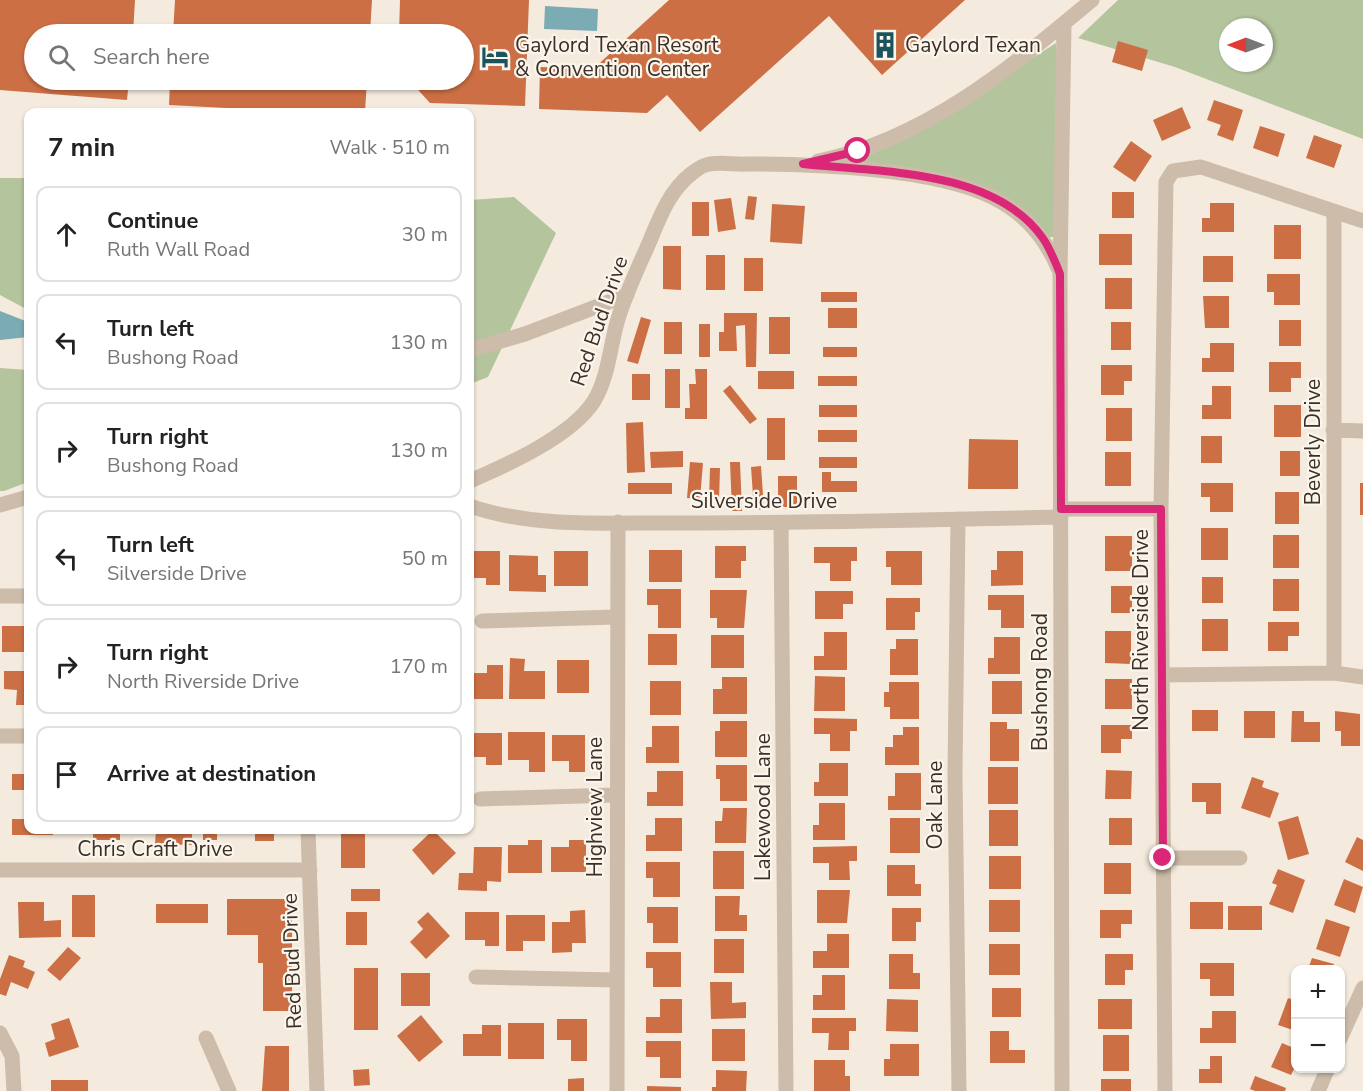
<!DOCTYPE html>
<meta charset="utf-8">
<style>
body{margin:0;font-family:"Nunito Sans",sans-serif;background:#f2f2f2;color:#222}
.controls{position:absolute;right:18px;bottom:18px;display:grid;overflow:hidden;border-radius:12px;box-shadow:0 2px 4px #0004}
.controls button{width:54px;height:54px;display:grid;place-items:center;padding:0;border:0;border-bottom:2px solid #e0e0e0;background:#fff;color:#222;font:30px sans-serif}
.compass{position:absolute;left:1219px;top:18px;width:54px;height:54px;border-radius:50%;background:#fff;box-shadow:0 2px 4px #0004;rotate:270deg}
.stop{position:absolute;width:18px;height:18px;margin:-14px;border:4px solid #db2777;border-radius:50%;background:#fff}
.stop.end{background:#db2777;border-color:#fff;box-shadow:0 2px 6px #0008}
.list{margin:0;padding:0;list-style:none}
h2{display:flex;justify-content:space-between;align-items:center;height:78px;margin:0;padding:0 24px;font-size:26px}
h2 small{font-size:20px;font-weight:400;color:#767676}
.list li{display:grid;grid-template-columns:39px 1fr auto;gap:18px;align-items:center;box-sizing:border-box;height:96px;margin:0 12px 12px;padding:0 12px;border:2px solid #e0e0e0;border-radius:12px}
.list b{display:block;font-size:22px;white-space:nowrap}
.list p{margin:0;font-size:20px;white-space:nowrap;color:#767676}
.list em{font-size:20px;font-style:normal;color:#767676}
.icon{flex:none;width:33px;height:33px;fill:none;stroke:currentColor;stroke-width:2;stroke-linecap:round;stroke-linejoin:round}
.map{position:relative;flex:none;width:1363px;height:1091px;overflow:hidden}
.search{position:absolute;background:#fff;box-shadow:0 2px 4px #0004;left:24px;top:24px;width:450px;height:66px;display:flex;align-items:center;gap:15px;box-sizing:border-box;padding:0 21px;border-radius:33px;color:#767676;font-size:22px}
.panel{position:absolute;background:#fff;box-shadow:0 2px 4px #0004;left:24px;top:108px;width:450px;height:726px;border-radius:12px}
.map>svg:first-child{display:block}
.green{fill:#b4c49d;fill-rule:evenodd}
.water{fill:#7bacb3}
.building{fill:#cc6f44}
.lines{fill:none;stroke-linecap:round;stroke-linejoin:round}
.street{stroke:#cdbca9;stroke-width:15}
.route{stroke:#db2777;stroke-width:8}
.labels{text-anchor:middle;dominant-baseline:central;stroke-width:4.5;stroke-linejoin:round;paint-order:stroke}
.poi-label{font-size:21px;fill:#3a3029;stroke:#fbf5eb;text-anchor:start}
.street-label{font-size:21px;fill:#3a3029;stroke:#fbf5eb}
</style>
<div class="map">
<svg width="1363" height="1091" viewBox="0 0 1363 1091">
<rect width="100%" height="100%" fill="#f4ebde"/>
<path class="green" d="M1118,0H1363V139L1175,67L1078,38ZM1228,27H1264V63H1228Z
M1056,43V237H1049L994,190L864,165V157L906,139Z
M0,178H28V310L0,295Z
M514,197L556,233L488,377L470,384V200Z
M0,368L28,370V482L4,491H0Z"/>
<path class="water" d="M545,6L598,9L597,31L544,29Z
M0,311L28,322V337L0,340Z"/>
<path class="building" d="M0,0H135L133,34H34V80H129L127,100L0,90Z
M175,0H372L370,34H173Z
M400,0H529L525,106L430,103L409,80H464V34H399Z
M669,0H965L882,75L829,16L700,132L667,95L647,113L539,109L540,67L593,69Z
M1118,41L1148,50L1142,71L1112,62Z
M170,80H367L365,112H306L169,105Z
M1214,100L1243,110L1233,141L1217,135L1221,125L1207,120Z
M1182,107L1191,128L1162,141L1153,120Z
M1260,126L1285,134L1278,157L1253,148Z
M1314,135L1342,145L1334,168L1306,158Z
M1131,141L1152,156L1135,182L1113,167Z
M1112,192H1134V218H1112Z
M748,196L757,197L754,220L745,219Z
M731,198L736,229L718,232L714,200Z
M692,202H709V236H692Z
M1210,203H1234V232H1202V218H1210Z
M772,204L805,206L802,244L770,242Z
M1274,225H1301V259H1274Z
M1099,234H1132V265H1099Z
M663,246H681V290L663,289Z
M706,255H725V290H706Z
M1203,256H1233V282H1203Z
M744,258H763V291H744Z
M1267,274H1300V305H1274V292H1267Z
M1105,278H1132V309H1105Z
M821,292H857V302H821Z
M1203,296H1229V328H1205Z
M828,308H857V328H828Z
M724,313H757L756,367H746L745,325L736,326L737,351H719V332H724Z
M641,317L651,320L638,364L627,361Z
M769,317H790V354H769Z
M1279,320H1301V346H1279Z
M664,322H682V354H664Z
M1111,322H1131V350H1111Z
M699,324H710V357H699Z
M1210,343H1234V372H1202V358H1210Z
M823,347H857V357H823Z
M1269,362H1301V378H1291V392H1269Z
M1101,365H1132V381H1124V395H1101Z
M665,369H680V408H665Z
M695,369H707V419H685V408H690L689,384H696Z
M758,371H794V389H758Z
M632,374H650V400H632Z
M818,376H857V386H818Z
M730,385L757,419L750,424L723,391Z
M1212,386H1231V419H1202V405H1212Z
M819,405H857V417H819Z
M1274,405H1301V437H1274Z
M1106,408H1132V441H1106Z
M767,418H785V460H767Z
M643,422L645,472L627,473L626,423Z
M818,430H857V442H818Z
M1201,436H1222V463H1201Z
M969,439L1018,440V489H968Z
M683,451V467L651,468L650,452Z
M1280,451H1300V476H1280Z
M1105,452H1131V486H1105Z
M819,457H857V468H819Z
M690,462L703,463L700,499L687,498Z
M730,462H740L742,511H732Z
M761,466L764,509L754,510L751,467Z
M710,468H720L719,501L709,500Z
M822,472H831V481H857V492H822Z
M778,476H797V507H778Z
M628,483H672V494H628Z
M1201,483H1233V512H1210V497H1201Z
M1360,483H1363V515H1360Z
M1275,492H1299V524H1275Z
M1201,528H1228V560H1201Z
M1273,535H1299V568H1273Z
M1105,536H1132V571H1105Z
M715,546H746V561H741V578H715Z
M814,547H857V561H851V581H830V563H814Z
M649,550H682V582H649Z
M470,551H500V585H486V578H470Z
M554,551H588V586H554Z
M886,551H922V585H891V567H886Z
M997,551H1023V585L991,586V570H997Z
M509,555L538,556V575H546V592L509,591Z
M1202,577H1223V603H1202Z
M1273,579H1299V611H1273Z
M1111,586H1132V613H1111Z
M647,589H681V628H658V605H647Z
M710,590H747L744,628H717V618H710Z
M815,591H853V604H843V619H815Z
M988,595H1024V628H1001V610H988Z
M886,598H920V612H915V630H886Z
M1202,619H1228V651H1202Z
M1268,622H1299V636H1288V651H1268Z
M2,626H28V652H2Z
M1105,631H1131V664L1105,663Z
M824,632H847V670H814V656H824Z
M648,634H677V665H648Z
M711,635H744V668H711Z
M994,637H1020V674H988V658H994Z
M896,639H918V675H890V649H896Z
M510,658L525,659L524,671H545V699H509Z
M557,660H589V693H557Z
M487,665H503V699H470V673H487Z
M4,671H28V705H16L17,690L4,689Z
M815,676L845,677V711H814Z
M722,677H747V714H713V689H722Z
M1105,679H1132V709H1105Z
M650,681H681V715H650Z
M992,681H1022V714H992Z
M889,682H919V719H890V707H884V692H889Z
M1192,710H1218V731H1192Z
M1244,711H1275V738H1244Z
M1292,711H1304V722H1320V742H1291Z
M1335,711L1360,714V746H1341V731H1335Z
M814,718L857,719V731H850V751H830V734H814Z
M720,721H747V757H715V731H720Z
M990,722H1007V729H1019V761H990Z
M1101,725H1132V739H1121V753H1101Z
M652,726H679V763H646V747H652Z
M903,727H919V765H885V747H893V735H903Z
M508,732H545V772H529V760H508Z
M470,733H502V765H486V757H470Z
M552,735H585V772H569V761H552Z
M819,763H848V796H814V782H819Z
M716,765H747V801H720V779H716Z
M988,767H1018V804H988Z
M25,768H28V790H12V774H25Z
M1106,770L1132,771L1131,799H1105Z
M657,771H683V806H647V792H657Z
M895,773H921V810H888V796H895Z
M1252,777L1264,781L1262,787L1279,793L1270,818L1241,808Z
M1192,783H1221V814H1206V802H1192Z
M819,803H845V840H813V825H819Z
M723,808H747L746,843H715V821H722Z
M989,810H1018V846H989Z
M1298,816L1309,854L1288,860L1278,822Z
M655,818H682V851H646V835H655Z
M890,818H920V853H890Z
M1109,818H1132V845H1109Z
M12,819H28V830H53V835H12Z
M93,830H120V840H93Z
M156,830H192V845L155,844Z
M203,830H217V840H203Z
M255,830H274V841H255Z
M341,830H365V868H341Z
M433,830L456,853L433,875L412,850Z
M1357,837L1363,840V871L1345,862Z
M528,840H542V873H508V845H528Z
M569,840H586V872H551V847H569Z
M857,846V861H849L850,880H829V863H813V847Z
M474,847H502L501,882L487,881V891L458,890L459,873H473Z
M713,851H744V889H713Z
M989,856H1021V889H989Z
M646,862H680V897H653V878H646Z
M1104,863H1131V894H1104Z
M887,865H915V884H921V896H887Z
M1278,869L1305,880L1293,913L1269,904L1277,885L1272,883Z
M1344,879L1363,887L1355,913L1334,905Z
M351,889H380V901H351Z
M817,890H850L847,923H817Z
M72,895H95V937H72Z
M715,896H740L739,915H747V931H715Z
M227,899H292V1011H263V963H258V935H227Z
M989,900H1020V932H989Z
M18,902H44V921L61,920V937L19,938Z
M1190,902H1223V929H1190Z
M156,904H208V923H156Z
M1228,906H1262V930H1228Z
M647,907H678V943H653V923H647Z
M892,908H921V922H916V941H892Z
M585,910L586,943H572V952L552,953V922H570V911Z
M1100,910H1132V924H1121V938H1100Z
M346,912H367V945H346Z
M428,912L450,936L426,959L410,942L423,929L417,922Z
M465,912H499V946H485V940H465Z
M506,915H545V941H523V951H506Z
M1326,919L1350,927L1340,957L1316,949Z
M827,934H849V968H813V951H827Z
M714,939H744V973H714Z
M989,944H1020V975H989Z
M68,947L81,958L60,981L47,970Z
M646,952H681V987H653V968H646Z
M889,954H913V973H920V989H889Z
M1105,954H1133V970H1125V985H1105Z
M9,955L25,961L23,967L35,972L28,989L11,982L6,996L0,994V979Z
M1312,958L1334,964L1332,969H1308Z
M1200,963H1234V996H1210V979H1200Z
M354,968H378V1030H354Z
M401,973H430V1006H401Z
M822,975H845V1010H813V995H822Z
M710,982H732V1003L746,1002V1018L711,1019Z
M992,988H1021V1017H992Z
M1288,998L1296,1001V1031L1278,1025Z
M660,999H682V1033H646V1017H660Z
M887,999L918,1000V1032L886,1031Z
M1098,999H1132V1029H1098Z
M1212,1011H1236V1043H1200V1028H1212Z
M421,1015L443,1042L419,1062L397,1036Z
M69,1018L79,1047L49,1057L45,1043L55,1039L51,1024Z
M812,1018H856V1031H849V1050H828L829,1033H812Z
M557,1019H587V1061H571V1040H557Z
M508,1023H544V1059H508Z
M482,1025H501V1056H463V1034H482Z
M712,1029H745V1061H712Z
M990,1031H1009V1050H1025V1063H990Z
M1103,1035H1129V1071H1103Z
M646,1041H681V1078H660V1057H646Z
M1282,1043L1296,1049V1065L1291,1075L1271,1067Z
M890,1044H919V1076H884V1059H890Z
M265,1046H289V1091H262Z
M1210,1056H1222V1083H1199V1069H1210Z
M814,1060H845V1076H850V1091H814Z
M369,1069L370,1085L354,1086L353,1070Z
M716,1070L747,1071L746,1091H712V1087H716Z
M1255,1076L1286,1088L1285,1091H1255L1250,1089Z
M584,1078V1091H568V1079Z
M1101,1079H1131V1091H1101Z
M51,1080H88V1091H51Z
M647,1086L681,1087V1091H647Z"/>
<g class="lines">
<path class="street" d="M818,161C923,141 1012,67 1092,0
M470,350L525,334L627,295
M1333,430L1363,431
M470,481C507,465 572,436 594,401C609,376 610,345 618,319C626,293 638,268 649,243C659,219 669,191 691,174C695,171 701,166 706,165C718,161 735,165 747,164C813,164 933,168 992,197C1023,212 1045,237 1058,268
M0,505L28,497
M470,506C536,529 613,522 682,523C809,523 935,520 1061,517
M1061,509H1161
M958,519L955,775L959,1091
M781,523L786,1091
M0,596H28
M482,621L616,617
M1334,673V211
M1162,675L1334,673L1363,677
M0,736H28
M480,799L615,795
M308,830L317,1091
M1163,858H1240
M0,870H310
M476,977L616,980
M0,1033L12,1056L14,1091
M206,1038L229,1091
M1340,1039L1363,988
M617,1091L618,522
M1062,1091L1060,274L1064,24
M1165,1091L1161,509L1166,182L1173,171L1201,167L1363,221
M1318,1091L1328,1068"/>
</g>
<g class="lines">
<path class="route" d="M858,151L803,164C878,172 993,169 1042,237C1050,248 1055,261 1060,274L1061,509H1161L1163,858"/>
</g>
<defs>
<symbol id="building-bare" viewBox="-9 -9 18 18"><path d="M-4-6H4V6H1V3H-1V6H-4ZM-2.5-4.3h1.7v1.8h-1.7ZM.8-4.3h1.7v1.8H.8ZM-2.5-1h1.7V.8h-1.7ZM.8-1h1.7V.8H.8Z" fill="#1c545e" stroke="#fbf5eb" stroke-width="2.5" paint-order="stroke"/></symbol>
<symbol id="hotel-bare" viewBox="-9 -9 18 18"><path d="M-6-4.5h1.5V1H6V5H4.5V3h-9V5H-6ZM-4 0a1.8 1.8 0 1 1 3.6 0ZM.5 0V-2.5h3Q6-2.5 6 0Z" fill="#1c545e" stroke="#fbf5eb" stroke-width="2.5" paint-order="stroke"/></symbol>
</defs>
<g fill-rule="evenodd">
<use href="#building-bare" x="866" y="26" width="38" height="38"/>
<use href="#hotel-bare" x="476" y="38" width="38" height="38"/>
</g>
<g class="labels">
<g class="poi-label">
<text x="515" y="45">Gaylord Texan Resort<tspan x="515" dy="24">&amp; Convention Center</tspan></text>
<text x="905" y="45">Gaylord Texan</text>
</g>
<g class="street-label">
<text transform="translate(599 321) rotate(-71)">Red Bud Drive</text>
<text transform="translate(1313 442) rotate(-90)">Beverly Drive</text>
<text x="764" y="501">Silverside Drive</text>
<text transform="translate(1141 630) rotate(-90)">North Riverside Drive</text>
<text transform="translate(1040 682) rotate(-90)">Bushong Road</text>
<text transform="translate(935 805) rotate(-90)">Oak Lane</text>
<text transform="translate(595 807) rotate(-90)">Highview Lane</text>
<text transform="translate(763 807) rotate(-90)">Lakewood Lane</text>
<text x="155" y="849">Chris Craft Drive</text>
<text transform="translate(292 961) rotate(-92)">Red Bud Drive</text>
</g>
</g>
</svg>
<div class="controls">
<button>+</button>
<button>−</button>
</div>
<svg class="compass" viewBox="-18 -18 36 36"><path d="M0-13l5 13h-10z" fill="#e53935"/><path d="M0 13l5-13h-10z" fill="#767676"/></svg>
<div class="stop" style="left:858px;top:151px"></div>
<div class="stop end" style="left:1163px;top:858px"></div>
<div class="search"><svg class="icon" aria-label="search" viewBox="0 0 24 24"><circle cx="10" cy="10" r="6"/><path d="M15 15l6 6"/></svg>Search here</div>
<section class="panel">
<h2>7 min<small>Walk · 510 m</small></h2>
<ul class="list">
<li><svg class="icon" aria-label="ahead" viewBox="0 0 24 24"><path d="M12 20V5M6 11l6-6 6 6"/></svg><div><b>Continue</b><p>Ruth Wall Road</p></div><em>30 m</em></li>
<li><svg class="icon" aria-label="left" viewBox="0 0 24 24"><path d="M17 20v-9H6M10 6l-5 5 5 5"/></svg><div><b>Turn left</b><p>Bushong Road</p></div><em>130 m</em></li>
<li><svg class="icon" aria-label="right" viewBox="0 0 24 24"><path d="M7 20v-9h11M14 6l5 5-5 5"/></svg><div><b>Turn right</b><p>Bushong Road</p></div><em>130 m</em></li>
<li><svg class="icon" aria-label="left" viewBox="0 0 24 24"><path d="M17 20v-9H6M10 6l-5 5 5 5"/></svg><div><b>Turn left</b><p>Silverside Drive</p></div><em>50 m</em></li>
<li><svg class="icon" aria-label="right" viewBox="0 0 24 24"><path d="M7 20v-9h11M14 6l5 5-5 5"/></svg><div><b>Turn right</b><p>North Riverside Drive</p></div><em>170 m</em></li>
<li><svg class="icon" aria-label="arrive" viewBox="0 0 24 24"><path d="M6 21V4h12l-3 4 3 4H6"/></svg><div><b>Arrive at destination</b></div></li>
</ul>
</section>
</div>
